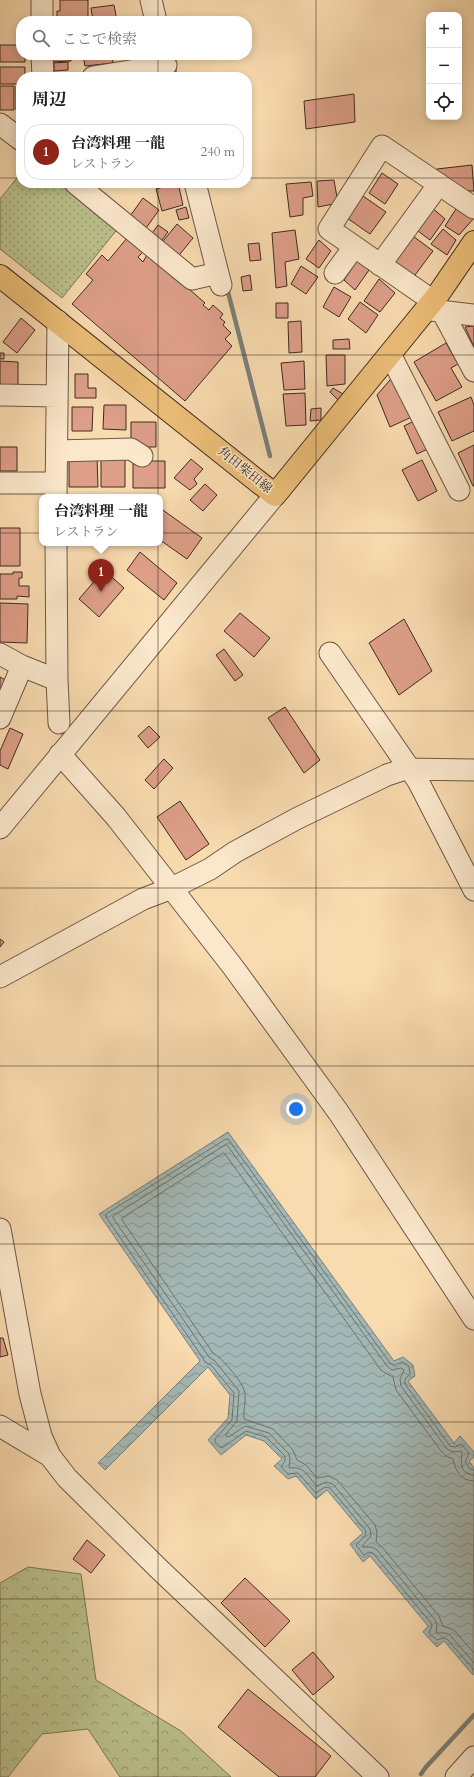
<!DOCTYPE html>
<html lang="ja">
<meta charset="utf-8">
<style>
body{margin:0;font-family:Cardo,"Noto Serif JP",serif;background:#f6f6f6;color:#202124}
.controls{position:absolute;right:12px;top:12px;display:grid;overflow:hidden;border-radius:8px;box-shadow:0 2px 10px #0003}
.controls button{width:36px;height:36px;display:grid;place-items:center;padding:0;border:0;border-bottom:1px solid #e0e0e0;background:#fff;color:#202124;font:20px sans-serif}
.you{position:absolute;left:296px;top:1109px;width:14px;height:14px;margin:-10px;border:3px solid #fff;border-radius:50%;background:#1a73e8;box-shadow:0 0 0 6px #1a73e833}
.badge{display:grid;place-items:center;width:26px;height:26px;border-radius:50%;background:#8f2418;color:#fff;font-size:13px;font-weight:700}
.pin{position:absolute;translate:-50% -33px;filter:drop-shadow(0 1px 2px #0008)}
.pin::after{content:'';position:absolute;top:21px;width:14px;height:12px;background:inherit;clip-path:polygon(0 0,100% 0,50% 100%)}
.popup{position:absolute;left:39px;top:494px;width:124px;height:52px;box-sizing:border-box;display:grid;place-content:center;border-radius:8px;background:#fff;filter:drop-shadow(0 1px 3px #0005);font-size:13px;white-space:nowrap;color:#757577}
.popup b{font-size:15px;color:#202124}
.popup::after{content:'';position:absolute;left:50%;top:100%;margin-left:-8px;border:8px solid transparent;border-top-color:#fff}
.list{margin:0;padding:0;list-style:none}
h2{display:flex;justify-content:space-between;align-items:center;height:52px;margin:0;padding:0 16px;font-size:17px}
h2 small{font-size:13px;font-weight:400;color:#757577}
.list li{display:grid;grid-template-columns:26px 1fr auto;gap:12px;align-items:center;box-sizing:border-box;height:56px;margin:0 8px 8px;padding:0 8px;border:1px solid #e0e0e0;border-radius:16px}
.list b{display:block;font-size:15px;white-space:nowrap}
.list p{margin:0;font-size:13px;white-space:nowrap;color:#757577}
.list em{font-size:13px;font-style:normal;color:#757577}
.icon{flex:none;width:22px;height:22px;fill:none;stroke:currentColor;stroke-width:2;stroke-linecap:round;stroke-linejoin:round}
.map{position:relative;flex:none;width:474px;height:1777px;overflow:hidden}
.search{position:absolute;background:#fff;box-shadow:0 2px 10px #0003;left:16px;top:16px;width:236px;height:44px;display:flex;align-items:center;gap:10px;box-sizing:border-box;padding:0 14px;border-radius:16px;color:#757577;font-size:15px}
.panel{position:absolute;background:#fff;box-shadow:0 2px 10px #0003;left:16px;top:72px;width:236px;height:116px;border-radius:16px}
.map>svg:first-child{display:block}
.forest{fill:url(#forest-crowns);stroke:#7c7658}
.park{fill:url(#park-dots);stroke:#7c7658}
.water{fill:url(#water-waves);stroke:#7b807b}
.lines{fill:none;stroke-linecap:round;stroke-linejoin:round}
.shore{stroke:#70726c;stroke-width:1}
.stream{stroke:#7b807b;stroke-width:4.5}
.building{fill:#de9f89;stroke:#3e2b22}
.minor-casing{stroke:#6d5746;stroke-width:23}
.major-casing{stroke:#3e2b22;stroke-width:24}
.minor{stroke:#fbe8cc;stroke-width:21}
.major{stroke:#ecbe78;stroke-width:22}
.grid{fill:none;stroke:#3e2b22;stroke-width:1;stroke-opacity:0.55}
.labels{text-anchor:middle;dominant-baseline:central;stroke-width:3;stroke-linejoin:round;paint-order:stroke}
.street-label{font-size:13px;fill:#3e2b22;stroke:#fbe8cc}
</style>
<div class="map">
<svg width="474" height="1777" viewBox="0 0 474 1777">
<defs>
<pattern id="forest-crowns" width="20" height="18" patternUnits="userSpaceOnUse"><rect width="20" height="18" fill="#bbc18d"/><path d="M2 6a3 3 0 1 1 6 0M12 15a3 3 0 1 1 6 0" fill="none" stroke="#999d73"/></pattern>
<pattern id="park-dots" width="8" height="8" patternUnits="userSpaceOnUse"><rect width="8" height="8" fill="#bbc18d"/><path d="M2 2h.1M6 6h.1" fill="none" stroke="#999d73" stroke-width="1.8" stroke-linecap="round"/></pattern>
<pattern id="water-waves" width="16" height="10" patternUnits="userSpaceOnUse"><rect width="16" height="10" fill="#a3b8b6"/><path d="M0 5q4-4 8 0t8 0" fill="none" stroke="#869694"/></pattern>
</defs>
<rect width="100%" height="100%" fill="#f9dbb0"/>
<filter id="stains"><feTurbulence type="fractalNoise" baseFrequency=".005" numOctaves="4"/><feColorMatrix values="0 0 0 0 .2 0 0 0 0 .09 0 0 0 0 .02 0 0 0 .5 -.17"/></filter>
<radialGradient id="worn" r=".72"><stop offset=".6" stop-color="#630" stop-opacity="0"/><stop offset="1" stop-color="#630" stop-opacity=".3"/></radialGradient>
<path class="forest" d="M28,1567L81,1574L96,1680L181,1731L231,1777H120L88,1729L42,1734L8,1777H0V1583Z"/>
<path class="park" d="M21,173V183H65L119,227L62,298L0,249V199Z"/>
<path class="water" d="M228,1132L394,1361L403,1357L413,1365L415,1376L408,1381L454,1443L460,1436L474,1452V1457L469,1461L474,1468L473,1675L444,1641L437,1647L423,1632L428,1626L370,1556L363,1562L350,1544L363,1533L327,1490L316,1499L296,1476L288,1479L274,1466L282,1459L264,1441L246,1435L221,1455L208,1440L228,1418L230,1395L208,1367L105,1470L98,1463L200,1361L99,1214Z"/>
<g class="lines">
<path class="shore" d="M474,1470L470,1469L465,1462L469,1453L461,1444L455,1447L450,1446L405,1384V1379L410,1374L409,1367L402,1362L395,1365L390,1363L228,1139H226L106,1214V1217L203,1358L205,1362L211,1365L234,1393L232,1420L215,1439V1442L222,1448L246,1431L266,1437L285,1456V1461L281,1467L288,1474L298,1473L316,1493L325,1487L330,1488L366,1531L365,1536L356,1545L364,1555L369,1552L373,1553L431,1623L432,1626L429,1633L437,1640L443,1638L447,1639L474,1670
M474,1475C459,1474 461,1462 462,1452L460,1451L453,1452L447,1449L401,1386L400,1379L404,1370L401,1368L392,1370L387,1366L227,1145H225L113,1216V1218L209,1357L215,1361L239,1391L237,1421L226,1434V1436L229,1437L245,1426L269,1433L289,1454L290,1459L289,1468C305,1466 306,1475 317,1486L326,1482L333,1484L370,1529L371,1536L363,1545V1547H372L377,1550L435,1620L437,1625L436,1633H446L450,1635L474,1663
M474,1481C461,1481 455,1470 453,1459L446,1456L441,1451L396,1390L393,1377L387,1374L381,1370L225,1154L223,1153L122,1218V1220L213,1353C221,1357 245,1384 245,1394C246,1402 243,1411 244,1419L273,1429L293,1450L297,1460L306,1465L317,1478L329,1476L337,1480L375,1525L377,1532L376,1542L382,1547L439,1616L443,1626L454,1630L474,1653"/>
<path class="stream" d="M171,55L176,77
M227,288L270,456
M421,1774L426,1767L474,1715"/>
</g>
<path class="building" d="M60,0H88V21H57V11H60Z
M114,5L117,21H93L91,8Z
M0,45H21V55H25V62H0Z
M49,55H71V61L49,62Z
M83,55H112L113,63L85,66Z
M68,62V70L54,71V63Z
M0,67H25V77H21V84H0Z
M0,86H14V110H0Z
M16,86H21V110H16Z
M354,94L355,122L306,129L304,101Z
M472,165L474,191H464L438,176L437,169Z
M382,173L398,184L385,204L369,193Z
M334,180L338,203L318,207L317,181Z
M311,182L313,196L303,198V215L290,217L286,184Z
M178,183L183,205L162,211L156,189Z
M363,196L386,212L370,234L347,218Z
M143,198L159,210L144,231L128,219Z
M430,206L445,219L430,240L414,228Z
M458,206L474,218L459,235L445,226Z
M186,207L189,218L179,220L176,210Z
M177,224L193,238L176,259L160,245Z
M158,225L168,232L160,243L150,236Z
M443,229L456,240L447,255L431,244Z
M295,230L299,259L285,262L287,286L276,288L272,233Z
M413,236L433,251L409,283L390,268Z
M127,238L143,252L138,257L143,262L148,253L205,303L203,305L209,310L213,305L223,314L220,318L225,322L223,325L231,333L225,339L232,346L185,401L72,304L93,280L86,274L102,255L108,261Z
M319,240L331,251L319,268L306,259Z
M259,243L261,260L250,261L248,244Z
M357,261L369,270L355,290L344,280Z
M301,266L318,277L306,294L291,284Z
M250,275L252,290L243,291L241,277Z
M379,279L395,293L380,312L364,301Z
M334,287L351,297L339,317L323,307Z
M360,302L378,315L366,333L348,319Z
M276,303H288V318H276Z
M21,318L35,330L17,353L3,342Z
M301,321L302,352L289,353L288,322Z
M474,326V347L465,327Z
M349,339L350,349H333V340Z
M446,343L458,364L451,368L462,387L436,401L414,362Z
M0,353H4V359H0Z
M326,355H345V384L327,386Z
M0,361L18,362V390L0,389Z
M304,361L305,389L284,390L281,363Z
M396,373L416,415L390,427L377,395Z
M75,374H88V388H96V398H75Z
M333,388L343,394L338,400L330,392Z
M305,393L306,425L286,426L283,394Z
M471,397L474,405V431L452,441L438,412Z
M104,405H126V430L103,429Z
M72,407H93L92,431H72Z
M321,408V420L310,421L311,409Z
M420,418L434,446L417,454L404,426Z
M131,422H156V447H131Z
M474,445V486H473L458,453Z
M0,447H17V471H0Z
M69,457H97L98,487H69Z
M125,457V487H101V458Z
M191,459L203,469L194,479L197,484L190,490L174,478Z
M422,460L437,491L418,501L402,470Z
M133,461H165V488H133Z
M205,484L217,495L203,511L190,500Z
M160,508L202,538L187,559L160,540Z
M0,528H20V566H0Z
M140,552L177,583L164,600L127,570Z
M104,570L124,588L99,617L79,599Z
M13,572H22V578H19V586H29V597L17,596V599H0V574H13Z
M0,603L28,604L27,643L0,642Z
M240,613L270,638L254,657L224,631Z
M404,619L432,671L399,695L369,643Z
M224,649L243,675L235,681L216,655Z
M0,677L9,682L0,691Z
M285,707L320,760L304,773L268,718Z
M149,726L160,737L148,748L138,736Z
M10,728L23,734L8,769L0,765V751Z
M164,759L173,768L154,789L145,780Z
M180,801L209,844L186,860L157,817Z
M0,939L4,942L0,947Z
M0,1338H3L8,1355L0,1357Z
M87,1540L105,1555L91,1573L73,1559Z
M245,1578L290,1621L265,1647L221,1603Z
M313,1652L334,1677L313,1695L292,1670Z
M248,1689L331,1756L315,1777H279L218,1727Z"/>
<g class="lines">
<defs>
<path id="minor" d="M42,0V21
M151,0L156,21
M42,55L43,77
M93,77L166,65
M0,124L21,140
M75,183L192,279L218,273
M195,183L221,285
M380,265L439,184
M335,273L354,247
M433,301L329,229L382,146L474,208
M431,310L474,315
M442,311L474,371
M390,354L459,490
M0,395L57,396
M57,451L131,449L142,456
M0,483H56
M56,497L58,321
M56,543L57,680L59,723
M330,653L418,781L474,890
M0,654L22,666L57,680
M0,718L22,666
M60,754L116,817L233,967L339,1113L474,1319
M0,828L275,495
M0,977L143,899L172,888L210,869L235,852L298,818L387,775L405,769L474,770
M0,1229L30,1394L41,1436L50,1456L67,1478L159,1569L378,1777
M0,1426L50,1456
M456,1777L474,1757"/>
<path id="major" d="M0,276L275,495L437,296L474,242"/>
</defs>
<use href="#minor" class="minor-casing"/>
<use href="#major" class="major-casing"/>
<use href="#minor" class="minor"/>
<use href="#major" class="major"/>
</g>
<path class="grid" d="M158,0V21M316,0V1777M158,55V77M0,178H21M247,178H474M158,183V1777M0,355H474M0,533H474M0,711H474M0,888H474M0,1066H474M0,1244H474M0,1422H474M0,1599H474"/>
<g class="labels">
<g class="street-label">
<text transform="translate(245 470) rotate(39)">角田柴田線</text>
</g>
</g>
<rect width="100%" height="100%" filter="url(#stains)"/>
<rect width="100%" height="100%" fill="url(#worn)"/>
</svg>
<div class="controls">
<button>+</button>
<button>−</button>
<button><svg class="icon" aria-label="locate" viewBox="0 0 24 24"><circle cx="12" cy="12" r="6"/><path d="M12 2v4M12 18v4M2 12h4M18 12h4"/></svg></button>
</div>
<div class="you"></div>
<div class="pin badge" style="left:101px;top:592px">1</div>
<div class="popup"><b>台湾料理 一龍</b>レストラン</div>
<div class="search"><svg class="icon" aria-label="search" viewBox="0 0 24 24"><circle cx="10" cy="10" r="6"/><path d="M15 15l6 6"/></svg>ここで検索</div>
<section class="panel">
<h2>周辺<small></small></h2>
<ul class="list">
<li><span class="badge">1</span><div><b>台湾料理 一龍</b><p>レストラン</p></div><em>240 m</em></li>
</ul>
</section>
</div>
